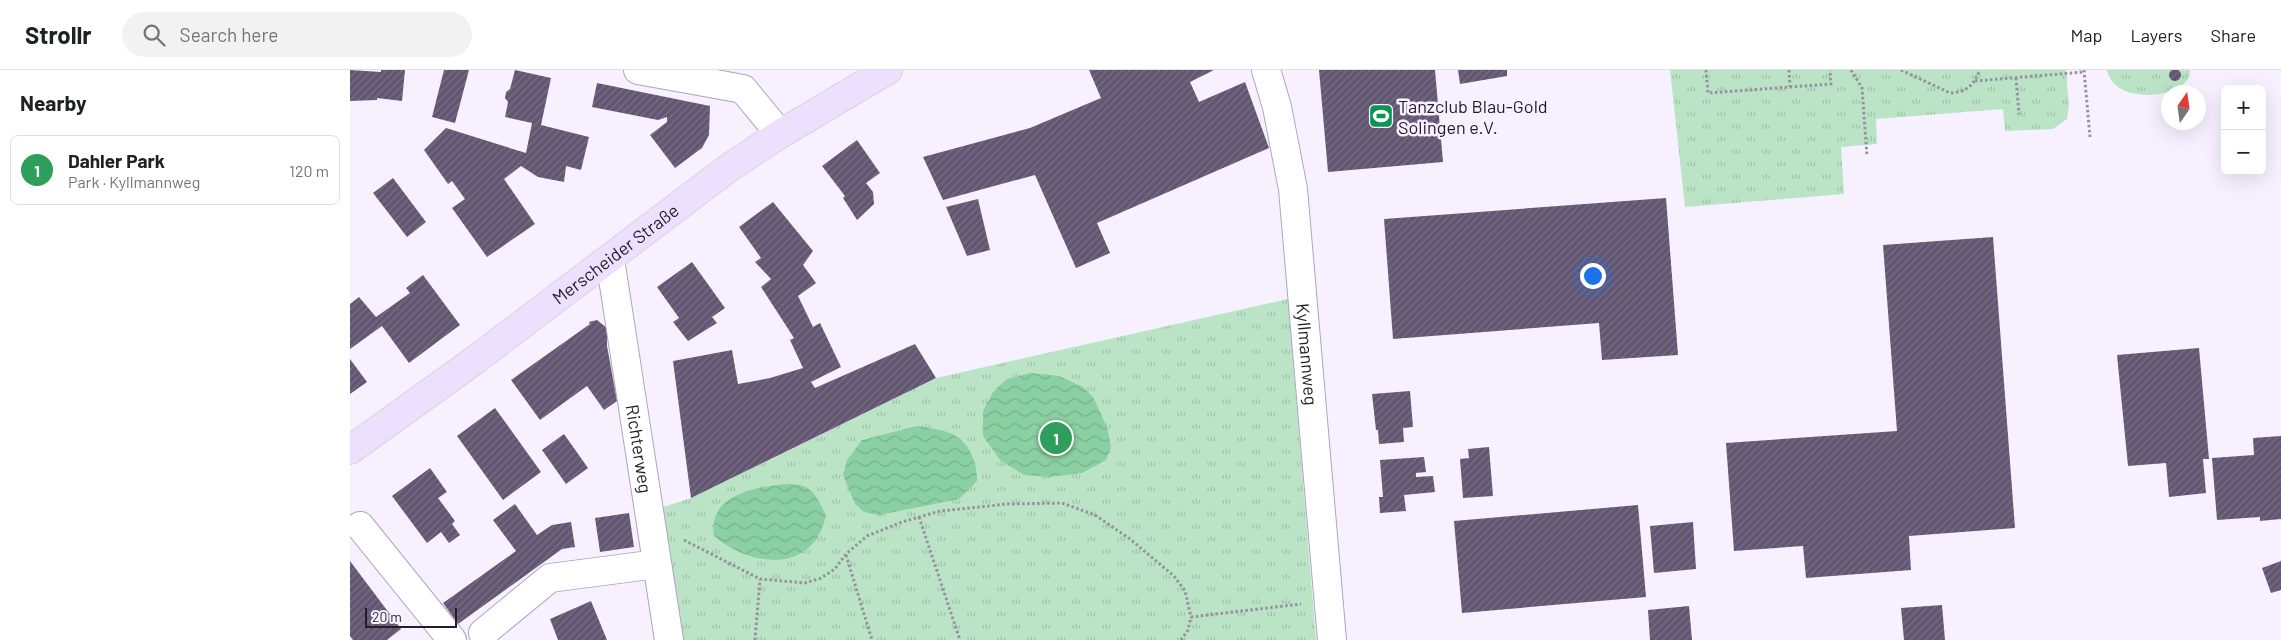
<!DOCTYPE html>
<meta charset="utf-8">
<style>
body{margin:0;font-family:Barlow,sans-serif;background:#f2f2f2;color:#202124}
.controls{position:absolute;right:15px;top:15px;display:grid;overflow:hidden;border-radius:8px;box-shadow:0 5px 20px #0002}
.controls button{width:45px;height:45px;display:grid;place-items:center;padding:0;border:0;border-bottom:1px solid #e0e0e0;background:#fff;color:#202124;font:25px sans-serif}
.compass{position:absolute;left:1811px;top:15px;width:45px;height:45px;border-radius:50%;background:#fff;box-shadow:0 5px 20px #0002;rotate:13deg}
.scale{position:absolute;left:15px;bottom:12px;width:92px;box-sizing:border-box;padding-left:5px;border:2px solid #221d29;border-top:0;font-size:14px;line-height:18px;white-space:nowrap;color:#221d29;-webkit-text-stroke:4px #f7f1ff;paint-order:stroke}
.you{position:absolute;left:1242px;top:205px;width:18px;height:18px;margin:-12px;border:4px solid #fff;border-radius:50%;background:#1a73e8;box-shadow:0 0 0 8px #1a73e833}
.badge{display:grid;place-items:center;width:32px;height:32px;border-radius:50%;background:#1a73e8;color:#fff;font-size:16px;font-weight:700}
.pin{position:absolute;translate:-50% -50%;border:2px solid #fff;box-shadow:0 1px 5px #0006}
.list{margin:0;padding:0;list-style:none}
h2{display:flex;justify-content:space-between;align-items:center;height:65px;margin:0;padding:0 20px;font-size:21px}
h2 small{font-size:16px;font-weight:400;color:#757577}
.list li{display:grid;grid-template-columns:32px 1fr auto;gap:15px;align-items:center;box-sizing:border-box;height:70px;margin:0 10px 10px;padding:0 10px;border:1px solid #e0e0e0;border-radius:8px}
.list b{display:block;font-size:19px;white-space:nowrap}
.list p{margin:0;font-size:16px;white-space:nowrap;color:#757577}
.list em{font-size:16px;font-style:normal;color:#757577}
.icon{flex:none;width:28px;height:28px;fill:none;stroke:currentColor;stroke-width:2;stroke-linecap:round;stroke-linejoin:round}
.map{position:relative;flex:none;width:1931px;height:570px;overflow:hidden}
header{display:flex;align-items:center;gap:30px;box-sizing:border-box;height:70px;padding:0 25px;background:#fff;border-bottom:1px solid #e0e0e0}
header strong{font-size:24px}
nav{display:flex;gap:28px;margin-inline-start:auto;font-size:18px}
.search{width:350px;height:45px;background:#f2f2f2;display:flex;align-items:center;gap:12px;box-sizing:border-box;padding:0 18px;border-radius:28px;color:#757577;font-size:19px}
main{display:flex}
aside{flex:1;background:#fff}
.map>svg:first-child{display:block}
.grass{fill:url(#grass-tufts)}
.water{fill:url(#water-waves)}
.building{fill:url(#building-hatch)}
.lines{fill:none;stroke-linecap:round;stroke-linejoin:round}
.minor-casing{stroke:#b0a2c1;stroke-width:30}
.major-casing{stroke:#d7d6d8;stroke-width:30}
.path{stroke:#96919e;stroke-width:3;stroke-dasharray:2.5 2.5;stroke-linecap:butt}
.minor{stroke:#fff;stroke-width:28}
.major{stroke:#eddffe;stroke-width:28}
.labels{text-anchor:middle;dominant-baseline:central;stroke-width:5;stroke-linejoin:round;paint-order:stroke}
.poi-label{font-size:18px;fill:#221d29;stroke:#f7f1ff;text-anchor:start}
.street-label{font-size:18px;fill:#221d29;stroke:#f7f1ff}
</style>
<header>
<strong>Strollr</strong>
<div class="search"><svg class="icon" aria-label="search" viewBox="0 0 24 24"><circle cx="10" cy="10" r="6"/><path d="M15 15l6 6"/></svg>Search here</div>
<nav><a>Map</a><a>Layers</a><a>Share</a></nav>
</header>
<main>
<aside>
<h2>Nearby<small></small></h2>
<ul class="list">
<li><span class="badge" style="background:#2e9e5b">1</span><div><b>Dahler Park</b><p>Park · Kyllmannweg</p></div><em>120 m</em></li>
</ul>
</aside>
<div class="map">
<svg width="1931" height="570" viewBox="0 0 1931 570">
<defs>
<pattern id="grass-tufts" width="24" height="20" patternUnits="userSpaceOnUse" patternTransform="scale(1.25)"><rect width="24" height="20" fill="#bbe4c7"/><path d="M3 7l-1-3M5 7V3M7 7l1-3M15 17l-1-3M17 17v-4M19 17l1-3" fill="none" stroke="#a0c3ab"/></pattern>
<pattern id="water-waves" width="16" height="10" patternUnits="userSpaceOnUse" patternTransform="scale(1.25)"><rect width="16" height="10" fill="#8ad0a2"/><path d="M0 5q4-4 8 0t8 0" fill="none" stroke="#77b28c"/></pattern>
<pattern id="building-hatch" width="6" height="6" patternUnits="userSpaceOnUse" patternTransform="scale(1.25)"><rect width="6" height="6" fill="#635672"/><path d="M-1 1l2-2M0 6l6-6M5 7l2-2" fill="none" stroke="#7a6f85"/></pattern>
</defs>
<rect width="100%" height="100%" fill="#f7f1ff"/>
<path class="grass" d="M1320,0H1716L1719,36L1717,49L1703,59L1655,61L1653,39L1526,49L1527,74L1491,77L1494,124L1335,137Z
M1757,0H1840C1843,28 1764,38 1757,0Z
M938,229L966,570H332L310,438L341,428L586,308Z"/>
<path class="water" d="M680,303L709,306L733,317L743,327L757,357L761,377L756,390L732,403L700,407L674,405L650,390L633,366V341L643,322L657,309Z
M567,356C578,358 592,359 602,364C619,371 628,394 627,411L609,429L529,445L514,442L505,434L493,405L497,390L512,370Z
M437,414C463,414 465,424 476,445C464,505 400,497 364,466C363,458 363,450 367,443C378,421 415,416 437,414Z"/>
<path class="building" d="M1819 5a6 6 0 1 1 12 0a6 6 0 1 1-12 0Z
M0,0L31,2V0H55L52,31L27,28V30L0,31Z
M94,0H119L105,53L82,47Z
M165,0L201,8L191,55L239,67L231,100L216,96L214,112L188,107L171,96L154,109L185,154L137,187L102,138L115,129L102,111L98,114L74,80L96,58L176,83L182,53L155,47L158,32L155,28L156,22L160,19Z
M739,0H864L840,12L849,32L895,12L919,78L747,153L760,183L726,198L685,105L593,130L573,87L680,58L751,28Z
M969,0H1085L1093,92L978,102Z
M1108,0H1157V6L1110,14Z
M247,13L360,36L359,65L352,78L325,98L300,65L317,52V47L308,50L242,37Z
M507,70L530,103L516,113L523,122L524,134L507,150L493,128L495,126L472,96Z
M43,108L76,152L57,167L23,123Z
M1316,128L1328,285L1252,290L1249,253L1043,269L1034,149Z
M628,129L640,180L617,186L596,137Z
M423,132L463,181L453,195L466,213L448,226L463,257L470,253L491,297L461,312L465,318L565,274L586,308L341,428L323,291L382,280L388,314L420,308L453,298L440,270L444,268L411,217L421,209L405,192L411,188L389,157Z
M1643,167L1665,458L1559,466L1561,500L1456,508L1453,476L1384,481L1376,373L1547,361L1533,175Z
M342,192L375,238L362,247L367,253L338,271L323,252L329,248L307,217Z
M73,205L110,255L59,293L32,256L0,279V234L9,227L26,247L60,223L56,218Z
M247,250L257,258V276L267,331L254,340L237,316L190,350L161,310L240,254L239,252Z
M1849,278L1859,389H1853L1856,423L1819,427L1816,393L1778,396L1767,285Z
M0,289L17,312L0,324Z
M1060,321L1063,357L1053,358L1054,372L1029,374L1028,360H1026L1022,324Z
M145,338L191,402L153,430L107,366Z
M214,364L238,398L216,414L192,380Z
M1931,366V449L1910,451V447L1867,450L1862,388L1904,385L1903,368Z
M1139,377L1143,426L1113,428L1110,389L1119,388L1118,379Z
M1074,387L1076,402L1066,403V407L1083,406L1085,422L1054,425L1056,441L1030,443L1029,427H1033L1030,390Z
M80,398L97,422L88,428L105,451L102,454L110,465L99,473L91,462L77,473L42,426Z
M165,434L187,465L202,455L221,452L225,477L212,479L108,554L93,533L166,481L143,450Z
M1288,435L1296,527L1112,543L1104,451Z
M279,443L284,477L250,482L245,448Z
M1343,452L1346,499L1304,503L1300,456Z
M0,491L51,559L37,570H3L0,566Z
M1931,491V520L1921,523L1912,498Z
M241,531L257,570H208L200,549Z
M1592,535L1595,570H1554L1551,538Z
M1339,536L1342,570H1300L1298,540Z"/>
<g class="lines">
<defs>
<g id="minor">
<path d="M288,0L393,19L430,64"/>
<path id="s1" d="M916,0L927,37L943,119L982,570"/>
<path id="s2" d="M260,189L319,570"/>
<path d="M10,456L102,570"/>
<path d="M133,563L200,508L307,494"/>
</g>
<g id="major">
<path id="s3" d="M0,380L125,290L380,97L430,64L538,0"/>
</g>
</defs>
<use href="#minor" class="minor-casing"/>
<use href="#major" class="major-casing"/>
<path class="path" d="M1356,0L1358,23L1481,14L1480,0
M1439,0L1440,17
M1501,0L1512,18L1517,86
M1551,0L1600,23C1618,22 1623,15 1630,0
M1734,0L1740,67
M1666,8L1669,44
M1625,11L1734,2
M569,447L610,570
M334,470L410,509L455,513L471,508L485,499L496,484L517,466L552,452L590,441L658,434L712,433L745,445L780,469L824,506L835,521L841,547L951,534
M496,485L522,570
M405,570L410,509
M831,570L838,560L841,547"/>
<use href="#minor" class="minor"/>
<use href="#major" class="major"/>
</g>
<defs>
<symbol id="stadium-square" viewBox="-11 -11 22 22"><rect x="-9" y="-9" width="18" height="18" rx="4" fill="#0b9555" stroke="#f7f1ff"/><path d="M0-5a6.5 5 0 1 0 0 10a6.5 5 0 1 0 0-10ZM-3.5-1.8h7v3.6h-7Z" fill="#fff"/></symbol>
</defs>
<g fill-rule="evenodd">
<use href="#stadium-square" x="1017" y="32" width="28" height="28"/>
</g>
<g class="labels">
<g class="poi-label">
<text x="1048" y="36">Tanzclub Blau-Gold<tspan x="1048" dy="21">Solingen e.V.</tspan></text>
</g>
<g class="street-label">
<text stroke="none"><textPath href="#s3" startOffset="330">Merscheider Straße</textPath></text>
<text stroke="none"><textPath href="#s1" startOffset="288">Kyllmannweg</textPath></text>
<text stroke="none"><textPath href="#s2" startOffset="192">Richterweg</textPath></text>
</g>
</g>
</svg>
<div class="controls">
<button>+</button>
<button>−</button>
</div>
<svg class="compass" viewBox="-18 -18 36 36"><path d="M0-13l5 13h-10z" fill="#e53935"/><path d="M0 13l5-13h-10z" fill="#757577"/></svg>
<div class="scale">20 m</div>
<div class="you"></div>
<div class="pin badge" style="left:706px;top:368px;background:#2e9e5b">1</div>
</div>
</main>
